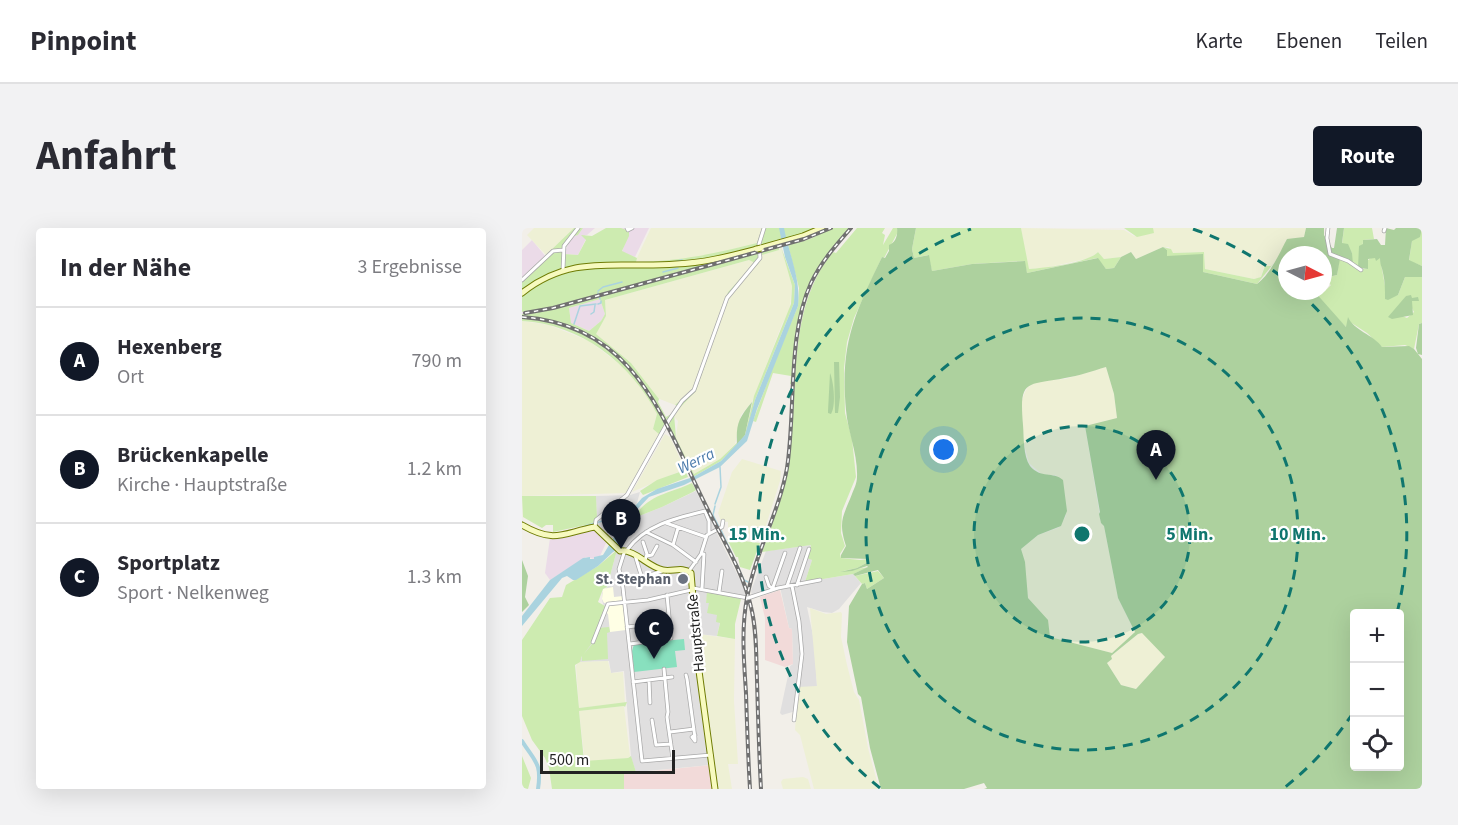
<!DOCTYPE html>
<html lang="de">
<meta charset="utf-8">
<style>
body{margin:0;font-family:"Source Sans 3",sans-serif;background:#f2f2f3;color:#2b2b33}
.controls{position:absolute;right:18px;bottom:18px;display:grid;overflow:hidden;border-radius:6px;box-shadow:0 6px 24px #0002}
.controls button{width:54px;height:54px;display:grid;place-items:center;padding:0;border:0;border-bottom:2px solid #e1e1e2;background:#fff;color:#2b2b33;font:30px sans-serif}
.compass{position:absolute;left:756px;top:18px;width:54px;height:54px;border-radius:50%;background:#fff;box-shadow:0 6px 24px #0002;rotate:96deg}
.scale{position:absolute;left:18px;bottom:15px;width:135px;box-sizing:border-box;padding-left:6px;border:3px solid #222;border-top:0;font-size:16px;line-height:21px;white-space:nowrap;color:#222;-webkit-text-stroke:4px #fff;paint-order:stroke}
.you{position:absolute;left:422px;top:222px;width:21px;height:21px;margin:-15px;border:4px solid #fff;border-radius:50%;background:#1a73e8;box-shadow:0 0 0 9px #1a73e833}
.badge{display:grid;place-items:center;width:39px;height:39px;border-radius:50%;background:#111827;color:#fff;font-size:20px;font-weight:700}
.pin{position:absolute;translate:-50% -50px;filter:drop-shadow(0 2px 3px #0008)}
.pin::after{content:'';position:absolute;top:32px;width:21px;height:18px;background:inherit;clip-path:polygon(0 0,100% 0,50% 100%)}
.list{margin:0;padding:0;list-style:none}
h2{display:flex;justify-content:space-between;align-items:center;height:78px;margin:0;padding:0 24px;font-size:26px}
h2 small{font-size:20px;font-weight:400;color:#7c7c81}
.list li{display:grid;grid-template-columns:39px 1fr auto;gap:18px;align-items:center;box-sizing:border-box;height:108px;padding:0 24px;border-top:2px solid #e1e1e2}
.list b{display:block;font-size:22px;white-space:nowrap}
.list p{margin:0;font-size:20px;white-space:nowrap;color:#7c7c81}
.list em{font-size:20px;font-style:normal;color:#7c7c81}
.icon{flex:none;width:33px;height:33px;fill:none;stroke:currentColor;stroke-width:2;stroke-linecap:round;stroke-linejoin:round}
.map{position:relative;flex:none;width:900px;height:561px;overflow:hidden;border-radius:6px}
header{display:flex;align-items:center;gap:36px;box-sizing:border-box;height:84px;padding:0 30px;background:#fff;border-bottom:2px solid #e1e1e2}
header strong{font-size:28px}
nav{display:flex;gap:33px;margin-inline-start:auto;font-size:21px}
.intro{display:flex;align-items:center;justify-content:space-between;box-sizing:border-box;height:144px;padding:0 36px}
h1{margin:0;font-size:42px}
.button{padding:15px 27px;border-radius:6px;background:#111827;color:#fff;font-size:21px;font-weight:700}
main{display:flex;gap:36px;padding:0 36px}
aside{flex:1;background:#fff;border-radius:6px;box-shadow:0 6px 24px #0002}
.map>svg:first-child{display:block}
.residential{fill:#e0dfdf}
.commercial{fill:#f2dad9}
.industrial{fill:#ebdbe8}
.education{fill:#ffffe5}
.farmland{fill:#eef0d5}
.grass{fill:#cdebb0;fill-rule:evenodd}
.forest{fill:#add19e;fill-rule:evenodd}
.pitch{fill:#88e0be}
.water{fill:#aad3df}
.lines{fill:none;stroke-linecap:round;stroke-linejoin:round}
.stream{stroke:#aad3df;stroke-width:1.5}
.river{stroke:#aad3df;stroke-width:4}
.street-casing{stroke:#a9a9a9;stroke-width:4.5}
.secondary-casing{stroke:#707d05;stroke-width:7}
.street{stroke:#fff;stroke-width:3}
.secondary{stroke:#f7fabf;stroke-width:5}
.rail-casing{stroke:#707070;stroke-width:4}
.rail{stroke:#fff;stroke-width:1.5;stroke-dasharray:4.5;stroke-linecap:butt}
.street-bridge-casing{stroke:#a9a9a9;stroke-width:4.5;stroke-linecap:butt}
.secondary-bridge-casing{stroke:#707d05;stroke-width:7;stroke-linecap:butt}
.street-bridge{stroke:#fff;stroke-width:3}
.secondary-bridge{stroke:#f7fabf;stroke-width:5}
.ring{fill:none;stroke:#0f766e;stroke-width:3;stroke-dasharray:10 8}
.worship-dot{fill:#6b7280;stroke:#fff;stroke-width:2}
.labels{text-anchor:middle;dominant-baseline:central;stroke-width:4.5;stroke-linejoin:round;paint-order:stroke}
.worship-label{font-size:15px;font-weight:bold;fill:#5b616d;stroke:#fff;text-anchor:end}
.street-label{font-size:15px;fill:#222;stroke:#fff}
.water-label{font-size:16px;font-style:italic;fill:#4a7aab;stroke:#fff}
.centre{fill:#0f766e;stroke:#fff;stroke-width:3}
.ring-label{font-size:18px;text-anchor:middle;font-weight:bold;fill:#0f766e;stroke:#fff;stroke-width:4.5;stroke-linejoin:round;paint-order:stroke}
</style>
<header>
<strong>Pinpoint</strong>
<nav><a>Karte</a><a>Ebenen</a><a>Teilen</a></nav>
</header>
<div class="intro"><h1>Anfahrt</h1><a class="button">Route</a></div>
<main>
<aside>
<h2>In der Nähe<small>3 Ergebnisse</small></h2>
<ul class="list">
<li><span class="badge">A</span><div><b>Hexenberg</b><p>Ort</p></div><em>790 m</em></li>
<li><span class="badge">B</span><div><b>Brückenkapelle</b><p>Kirche · Hauptstraße</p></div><em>1.2 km</em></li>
<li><span class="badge">C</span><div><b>Sportplatz</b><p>Sport · Nelkenweg</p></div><em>1.3 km</em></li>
</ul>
</aside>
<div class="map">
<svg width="900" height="561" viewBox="0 0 900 561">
<rect width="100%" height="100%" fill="#f2efe9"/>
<path class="residential" d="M174,263L222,360L223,367L222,369L186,361L184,375H187L195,387L198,394L195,408L176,406L189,537L114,544L109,529L102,443L89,445L87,433L58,434V432L70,414L82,379L80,372V365L85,359L95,322L101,318L102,310L107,292L140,279Z
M118,264L115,275L94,308L89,311L86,310L75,296L74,268L108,267Z
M289,317L285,329L290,332L283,354L331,346L339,355L317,381L310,385L301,384L285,379L292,412L295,458L274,483L260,487L258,485L268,438L271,436L270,401L267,400L258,359L230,368L229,363L244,323Z"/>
<path class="commercial" d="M258,362L267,400L270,401L271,436L263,439L243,432V390L238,369Z
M189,537L192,561H102V546Z"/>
<path class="industrial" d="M61,0H73L65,7H63L64,11L56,27L42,26L49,9L56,7Z
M99,0H127L113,29L100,24L107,3Z
M307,0H311L281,13L216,31L66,72L0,86V84L34,78L191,36L280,11Z
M327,0H331L298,41L283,76L277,106L266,242L259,269L234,340L226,369H223L256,272L264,238L276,101L281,74L299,35Z
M10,12L24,29L0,50V22Z
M78,71L83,86L79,93L67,103L49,95L47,80Z
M73,300L85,313L78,328L72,329V331L64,329L28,352L23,345L28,310Z"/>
<path class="education" d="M91,359L92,369L101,368V372L82,375L80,371L81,361Z
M101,376L104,402L88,404L86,386L83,384L85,380L87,378Z"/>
<path class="farmland" d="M12,0H52L24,27L5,7Z
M129,0H240L235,15L184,28L143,34H113Z
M499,0L602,2L612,8L631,5V0H784L782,9L764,12L761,23L752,35L749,38L742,39L739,49L732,51L683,41L682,24L650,25L647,19H641L614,31L609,24L599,29L582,31L576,24L568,30L523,40L506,41Z
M257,19H259L270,58L267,84L260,96L230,174L219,187L213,216L198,231L172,246L154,210L156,193L152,189V186L174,163L207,68L239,32L240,27L257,22Z
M227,32L231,34L232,36L206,64L202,74L171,161L153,177L135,170L109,135L73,106L84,88L83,72Z
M0,93L27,97L67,113L99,137L116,155L128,172L135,186L131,201L137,206L104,265L0,268Z
M584,139L592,166L595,190L563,198L579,295L582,298L596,370L613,404L590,425L528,409L525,392L506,370L499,321L516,307L536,300L544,288L534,247H521L507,235L502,216L499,175L503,164L506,159L516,153L543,151Z
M143,206L148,209L163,241L110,264Z
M220,231L259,243L258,253L241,307L206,305V294L199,293L196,285L210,244Z
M288,380L304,386L319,384L320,386L319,409L325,437L332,464L337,472L346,520L357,561H292L278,507L273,502L276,459L295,458Z
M621,405L643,429L614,461L599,457L585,435L590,431L588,429L616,406Z
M176,406L213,411L212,473L216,536H206L210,561H195Z
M86,433L89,445L101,444L103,475L57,480L54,438L56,434Z
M102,478L108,528L106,530L63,534L57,483Z
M281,549L286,551L289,561H261L259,554L261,551Z"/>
<path class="grass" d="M52,0H61L56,7L49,9L44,17L42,26L56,27L64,12L59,7L70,8L84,0H99L107,3V8L100,23L115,30L114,34C158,33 192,26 235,15L240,0H307L280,11L151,46L152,48L257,19V22L240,27L236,36L207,68L174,163L152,186L154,210L172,246L198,231L223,207L232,168L269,76L270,58L259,19L273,57L272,75L233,172L224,207L199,233L171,249L145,197L156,178L153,177L171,161L206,64L232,36L231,34L227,32L83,72L84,88L74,106L109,135L137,171L136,174L144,189L151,185L138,207L131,201L135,186C109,135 58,96 0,93V86L23,83L78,68L77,66L22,81L0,84V66L9,59L42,43L112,36C64,35 40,32 0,63V50ZM78,71L83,86L79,93L67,103L49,95L47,80Z
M311,0H327C317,12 306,24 298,37C275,74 274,114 271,156H268L269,148L251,145L234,194L231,193L255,128L276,78L277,60L266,17L288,11Z
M335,0H363L360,5L363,7L361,17L371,0H375L376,4L362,30L360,29L332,90L325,114L322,140L323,185L330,211L334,249L320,283L319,305L323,318L318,326L319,330L338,332L346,331V334L335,340L317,344L347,339L331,346L283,354L290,332L285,330L289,317L240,324C251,294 263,263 267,231C277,162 264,81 311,24L314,25Z
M394,0H499L507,41C523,40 566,35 576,24L582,31L599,29L592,40L584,41L575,30L505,45L502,33L450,36L410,43L406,27L392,30L390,21Z
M602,0H631L632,5L615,9Z
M822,0H850L852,11L841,12L840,41H846V32L849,30H858L863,58V70L876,67L883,49H900V95L897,96L892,121L883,117L860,119L845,105L828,94L825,100L792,66V63H801V57L805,61L809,57L801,52V34L804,38L801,47L802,50L815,47L817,32L830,25L826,18L820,16ZM884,68L889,70V78L892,84L885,90L880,88Z
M900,3V38L887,33L890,12Z
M641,19L649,21L651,25L682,24L683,41L732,51L739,49L743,38H749L752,35L735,56L681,44L644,28L645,22Z
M163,242L166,249L121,267L118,263L135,252Z
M170,255L174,262L171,264L140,279L112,290C124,267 149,265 170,255Z
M0,268H74L75,290L73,295L31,304V297H24L20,300L1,289Z
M205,311L238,315L228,342L218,339L216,329H214Z
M95,322L85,359L81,361L76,374L83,378L70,415L62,426L71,415L76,400L87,399L88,404L85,405L86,431L60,433V428L58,434L53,437L57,480L105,474L103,479L102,478L57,483L62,533L106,530L109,528L114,544L102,546V561H30L27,540L23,530L10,512L0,488V412L28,370L40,369L44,357L76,338Z
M356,343L362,350L345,361L343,355L340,356L333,348Z
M185,363L219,371L213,396V411L195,408L198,395L194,394L195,387L185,385L187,375H184Z
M0,528L9,550L6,561H0Z"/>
<path class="forest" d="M375,0H394L390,21L392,30L407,27L410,43L450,36L503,33L505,45L576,30L584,41L592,40L599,29L609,24L614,31L641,19L645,22V28L681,26V44L735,56C749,45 757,26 765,11L782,9L784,0H802V7L810,20H812L815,0H822L820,15L826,16L830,25L831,37L818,31L815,47L802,50L801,47L804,38L801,34V27H765V63H792L824,99L826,89C831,102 852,107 860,119L887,118L892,121L900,131V561H462L465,560L462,555L442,561H359L348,520L339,469L336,466L325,414L327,378L340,356L343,355L345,361L362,350L356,342L333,348L331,346L346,339L345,338L330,343L318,344L335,340L346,334V331L319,330V327L324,318C316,293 321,289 330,266C332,261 335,255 335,249C336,226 326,205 324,182C318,116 332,87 360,29L363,30L367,23V17C374,15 376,6 375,0ZM584,139L592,166L595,190L563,198L578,284L577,286L579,295L582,298L596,370L613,404L590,425L528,409L526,392L506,370L503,334L499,321L516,307L539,298L545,283L541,252C531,243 519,251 508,238C501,228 502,209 501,197C497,150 504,158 543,150C557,148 570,143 584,139ZM832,386H878V538H832ZM620,405L643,429L614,461L599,457L585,435L590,431L589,428L616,406Z
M864,0L872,2L874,0H900L898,9L890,13L887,32L900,38V49H883L876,67L866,72L863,71C863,62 863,53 861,45C860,39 858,37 858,30L854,33L853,30L846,31V41L836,40L837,18L841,16V12L855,11L859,17H863Z
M889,67L890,70L896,69L897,73H890L891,87L870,91L866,89L884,68Z
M900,95V127L896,126L894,120L897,96Z
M317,134L318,169L316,185H313L312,134Z
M308,145C312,155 314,178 309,186L306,185V183Z
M230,174L223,207L215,217C214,196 216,191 230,174Z
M0,332L6,348L3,369L7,377L0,384Z"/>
<path class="pitch" d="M162,411L163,422L153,423L155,439L112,444L110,423L112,416Z"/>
<path class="water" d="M257,0H262C267,26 279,51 276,78L235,181L225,213L198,239L162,257L127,269L111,286L102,310L101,318L91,324L76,338L54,352H51L45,348L40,350L0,398V388L28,352L61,330L68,329V331H72V329L81,327L106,286L120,270L135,261L171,249L199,233L223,207L233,172L272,75L273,57L263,29Z"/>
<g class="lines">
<path class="stream" d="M155,33L160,32
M141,44L156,40
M76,63L81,59L100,54
M76,65L78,71
M76,76L79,75V73
M69,86L72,84L73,77
M52,96L58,78L74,76
M193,276L199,259L198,239
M193,278L191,287L197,299
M63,298L105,286
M199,302L222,352L226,354"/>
<path class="river" d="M0,513C13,534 20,535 16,561"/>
<defs>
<path id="street" d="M105,0L106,2L110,0
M806,0L805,10L808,26L826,33L839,42
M862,3L863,0
M41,42L42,18L56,0
M0,52L31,23L41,22
M144,295L184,309
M73,299L74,292L105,267L147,192L160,173L172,162L205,70L238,30L237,16L242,0
M124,304L151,317L174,334
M121,314L125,326L123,332
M151,317L156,300
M103,322L97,341L101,360L120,533L189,527
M105,322C123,297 154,290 183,283L187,293V306
M179,326H182L180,360
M113,327L120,350
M125,328L130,327L135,318
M167,343L179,326L185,307L200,299L201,293
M103,348L113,352L140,343
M244,349L247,358L250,360
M275,357L287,321
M265,358L278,320
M270,358L277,393L280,426L272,492
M171,360L226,370
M250,362L263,325
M197,364L200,343
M229,369L256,360L298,352
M105,399L148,394
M71,414L86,376L126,372L169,362
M108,416L149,410L145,367
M142,441L146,484L145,489L151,531
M164,447L165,451L173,510V513L170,509L173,507
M127,452L128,475
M111,454L150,449
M130,492L134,517L149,516
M148,504L172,501"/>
<path id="secondary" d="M239,20L281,8L300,0
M0,65C50,25 96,41 154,36C182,35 208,28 235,21
M0,297C33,316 40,305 73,299L98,323C113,321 126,339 141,342C151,344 160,338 169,345L177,443L193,561"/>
</defs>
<use href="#street" class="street-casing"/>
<use href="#secondary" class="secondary-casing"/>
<use href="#street" class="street"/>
<use href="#secondary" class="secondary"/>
<defs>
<path id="rail" d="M3,85L31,80L192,36L282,11L309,0
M0,89C113,97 140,189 183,276C199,309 221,343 229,379C235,403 234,428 235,452C236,488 237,525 239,561
M228,561C226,529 225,497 224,465C222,434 219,401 225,370C233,325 257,285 265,240C274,182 265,107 289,55C299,34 314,17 329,0"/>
</defs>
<use href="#rail" class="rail-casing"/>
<use href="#rail" class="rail"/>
<defs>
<path id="street-bridge" d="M226,370L229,369"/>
<path id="secondary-bridge" d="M235,21L239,20"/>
</defs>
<use href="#street-bridge" class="street-bridge-casing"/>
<use href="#secondary-bridge" class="secondary-bridge-casing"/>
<use href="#street-bridge" class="street-bridge"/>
<use href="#secondary-bridge" class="secondary-bridge"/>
</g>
<circle cx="560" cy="306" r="108" fill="#0f766e" fill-opacity=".12"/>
<g class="ring">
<circle cx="560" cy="306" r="108"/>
<circle cx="560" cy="306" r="216"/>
<path d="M831 485A325 325 0 0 1 762 560M358 560A325 325 0 0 1 449 1M671 1A325 325 0 0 1 765 53M777 64A325 325 0 0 1 875 385"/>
</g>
<circle class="worship-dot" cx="161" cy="351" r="6"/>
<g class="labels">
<g class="worship-label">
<text x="149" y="351">St. Stephan</text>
</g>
<g class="street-label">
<text transform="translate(174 405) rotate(-95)">Hauptstraße</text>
</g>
<g class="water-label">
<text transform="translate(174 233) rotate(-26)">Werra</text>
</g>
</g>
<circle cx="560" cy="306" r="9" class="centre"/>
<g class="ring-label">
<text x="668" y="312">5 Min.</text>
<text x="776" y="312">10 Min.</text>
<text x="235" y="312">15 Min.</text>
</g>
</svg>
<div class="controls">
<button>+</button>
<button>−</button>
<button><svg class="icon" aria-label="locate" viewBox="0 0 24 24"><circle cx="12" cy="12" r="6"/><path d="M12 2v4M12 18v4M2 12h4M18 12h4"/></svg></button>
</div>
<svg class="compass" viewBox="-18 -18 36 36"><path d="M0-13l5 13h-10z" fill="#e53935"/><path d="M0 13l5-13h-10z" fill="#7c7c81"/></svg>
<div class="scale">500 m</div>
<div class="you"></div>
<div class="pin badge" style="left:634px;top:252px">A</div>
<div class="pin badge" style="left:99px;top:321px">B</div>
<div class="pin badge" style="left:132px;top:431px">C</div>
</div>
</main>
